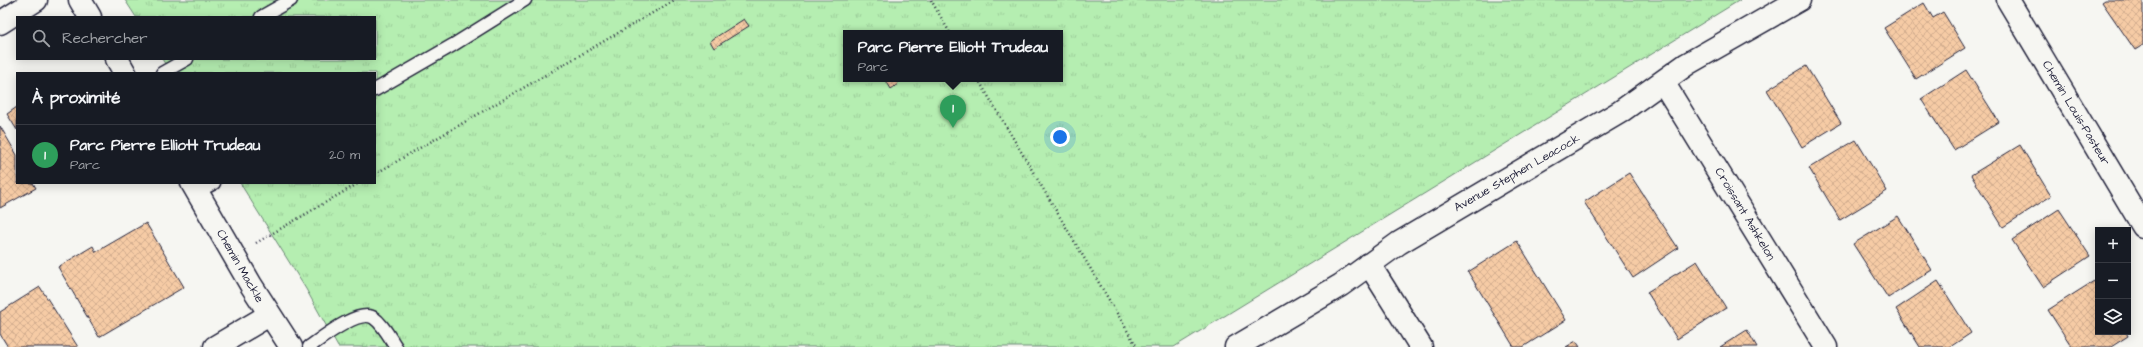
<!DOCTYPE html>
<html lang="fr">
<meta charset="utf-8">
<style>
body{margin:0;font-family:"Architects Daughter",sans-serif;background:#242831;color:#f1f3f6}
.controls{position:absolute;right:12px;bottom:12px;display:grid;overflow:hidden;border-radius:0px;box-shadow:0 2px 10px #0003}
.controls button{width:36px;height:36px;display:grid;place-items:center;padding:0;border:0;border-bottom:1px solid #363941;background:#171b24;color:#f1f3f6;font:20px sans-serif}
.you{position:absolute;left:1060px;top:137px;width:14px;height:14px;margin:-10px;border:3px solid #fff;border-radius:50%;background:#1a73e8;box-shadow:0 0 0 6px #1a73e833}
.badge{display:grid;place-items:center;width:26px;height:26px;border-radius:50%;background:#2563eb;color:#fff;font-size:13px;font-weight:700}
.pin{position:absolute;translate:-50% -33px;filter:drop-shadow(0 1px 2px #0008)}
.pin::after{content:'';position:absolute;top:21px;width:14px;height:12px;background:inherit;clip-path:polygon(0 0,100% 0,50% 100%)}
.popup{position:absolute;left:843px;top:30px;width:220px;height:52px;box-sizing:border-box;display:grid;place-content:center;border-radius:0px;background:#171b24;filter:drop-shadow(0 1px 3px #0005);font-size:13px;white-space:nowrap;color:#9ea1a6}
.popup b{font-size:15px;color:#f1f3f6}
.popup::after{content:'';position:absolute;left:50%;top:100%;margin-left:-8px;border:8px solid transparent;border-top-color:#171b24}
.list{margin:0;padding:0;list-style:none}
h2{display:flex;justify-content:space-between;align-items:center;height:52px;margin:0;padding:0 16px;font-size:17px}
h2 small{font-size:13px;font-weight:400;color:#9ea1a6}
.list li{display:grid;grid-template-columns:26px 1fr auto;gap:12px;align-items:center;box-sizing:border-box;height:60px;padding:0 16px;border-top:1px solid #363941}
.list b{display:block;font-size:15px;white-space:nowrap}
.list p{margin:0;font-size:13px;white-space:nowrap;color:#9ea1a6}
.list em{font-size:13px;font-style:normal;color:#9ea1a6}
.icon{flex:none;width:22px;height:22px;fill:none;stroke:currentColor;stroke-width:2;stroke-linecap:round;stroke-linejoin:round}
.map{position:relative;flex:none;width:2143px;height:347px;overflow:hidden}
.search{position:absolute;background:#171b24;box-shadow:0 2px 10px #0003;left:16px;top:16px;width:360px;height:44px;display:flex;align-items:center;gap:10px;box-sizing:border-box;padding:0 14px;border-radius:0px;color:#9ea1a6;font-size:15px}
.panel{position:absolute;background:#171b24;box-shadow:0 2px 10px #0003;left:16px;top:72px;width:360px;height:112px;border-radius:0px}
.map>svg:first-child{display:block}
.park{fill:url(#park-tufts);stroke:#6c8876;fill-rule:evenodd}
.building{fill:url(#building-cross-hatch);stroke:#22223b}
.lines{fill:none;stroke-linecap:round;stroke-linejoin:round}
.lane-casing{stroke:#22223b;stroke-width:15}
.street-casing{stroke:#22223b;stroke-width:25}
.secondary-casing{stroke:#22223b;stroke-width:25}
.path{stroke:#22223b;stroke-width:2.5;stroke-dasharray:1 3;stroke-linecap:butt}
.lane{stroke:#f6f6f2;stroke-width:12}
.street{stroke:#f6f6f2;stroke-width:22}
.secondary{stroke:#f6f6f2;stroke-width:22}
.labels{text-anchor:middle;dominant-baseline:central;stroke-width:4;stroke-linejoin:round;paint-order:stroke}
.street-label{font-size:12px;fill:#22223b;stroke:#f6f6f2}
</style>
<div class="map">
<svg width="2143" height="347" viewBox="0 0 2143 347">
<defs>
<pattern id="park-tufts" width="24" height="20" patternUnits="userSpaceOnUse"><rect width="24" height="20" fill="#b5eeb1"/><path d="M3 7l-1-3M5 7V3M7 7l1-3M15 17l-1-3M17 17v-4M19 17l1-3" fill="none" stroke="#9bcc99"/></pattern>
<pattern id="building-cross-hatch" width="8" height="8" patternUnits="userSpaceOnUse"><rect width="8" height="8" fill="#f6cba5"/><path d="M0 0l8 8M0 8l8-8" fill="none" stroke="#d3ae8f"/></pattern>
</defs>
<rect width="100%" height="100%" fill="#f6f6f2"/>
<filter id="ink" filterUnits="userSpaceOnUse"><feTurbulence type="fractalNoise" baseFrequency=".025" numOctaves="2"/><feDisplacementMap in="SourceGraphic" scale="8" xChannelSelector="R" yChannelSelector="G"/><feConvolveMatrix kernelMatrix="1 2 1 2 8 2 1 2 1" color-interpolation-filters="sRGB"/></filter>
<g filter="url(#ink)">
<path class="park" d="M125,0H1740L1174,347H338L306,289L240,183H375V73H171L162,59H375V17H136ZM846,33H1060V79H846Z"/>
<path class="building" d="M2105,0H2143V45L2135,50L2102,2Z
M1924,3L1933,18L1943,12L1965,48L1916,79L1884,28Z
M744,19L749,26L714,48L710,41Z
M1806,66L1841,123L1802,147L1767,90Z
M1966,70L1999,122L1954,150L1921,99Z
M885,79H895L898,84L891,89Z
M17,107V130L7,114Z
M0,126L17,155V183H33L36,188L0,208Z
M1856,140L1887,191L1840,220L1809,168Z
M2020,145L2051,196L2003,227L1971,175Z
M1629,173L1678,248L1633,278L1584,202Z
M2059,209L2090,256L2043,287L2012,240Z
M1898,216L1932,270L1888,298L1853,244Z
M146,223L184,287L99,337L58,267L93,246L96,252Z
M1517,241L1566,320L1523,347H1514L1468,272Z
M1697,261L1726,308L1677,339L1647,292Z
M1938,281L1971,333L1950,347H1920L1896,309Z
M2094,281L2098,287V332H2126L2128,336L2111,347H2072L2048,310Z
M40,287L78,347H8L0,334V312Z
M1747,330L1757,347H1720Z
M1576,341L1580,347H1566Z"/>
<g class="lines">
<defs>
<path id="lane" d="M261,17L291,0
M162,73L187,59
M375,90L453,45L525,0
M197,192L214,183
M309,347C322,338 359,308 374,318C383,324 390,338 396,347"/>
<path id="street" d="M2008,0L2143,226
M0,23L36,0
M1663,82L1826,347
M1369,264L1421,347
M215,347L269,315
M1236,347L1341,285L1399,243L1620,112L1687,64L1799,0"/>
<path id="secondary" d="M80,0L90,17
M117,59L125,73
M192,183L251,285L291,347"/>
</defs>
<use href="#lane" class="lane-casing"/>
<use href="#street" class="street-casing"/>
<use href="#secondary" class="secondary-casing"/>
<path class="path" d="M931,0L950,33
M978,79L1137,347
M375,174L675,0
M256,243L359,183"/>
<use href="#lane" class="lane"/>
<use href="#street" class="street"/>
<use href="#secondary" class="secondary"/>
</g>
</g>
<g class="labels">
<g class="street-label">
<text transform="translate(2076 113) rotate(59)">Chemin Louis-Pasteur</text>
<text transform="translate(1517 173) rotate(-30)">Avenue Stephen Leacock</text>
<text transform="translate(1745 214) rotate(59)">Croissant Ashkelon</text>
<text transform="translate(240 266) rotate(60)">Chemin Mackle</text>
</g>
</g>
</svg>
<div class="controls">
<button>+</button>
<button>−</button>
<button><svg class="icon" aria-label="layers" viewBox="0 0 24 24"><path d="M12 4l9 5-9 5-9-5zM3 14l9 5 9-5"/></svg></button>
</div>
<div class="you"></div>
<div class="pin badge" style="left:953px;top:128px;background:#2e9e5b">1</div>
<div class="popup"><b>Parc Pierre Elliott Trudeau</b>Parc</div>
<div class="search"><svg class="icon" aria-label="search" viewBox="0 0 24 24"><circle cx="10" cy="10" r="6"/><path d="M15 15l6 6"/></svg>Rechercher</div>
<section class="panel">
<h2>À proximité<small></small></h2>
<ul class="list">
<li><span class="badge" style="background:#2e9e5b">1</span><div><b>Parc Pierre Elliott Trudeau</b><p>Parc</p></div><em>20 m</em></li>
</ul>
</section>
</div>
